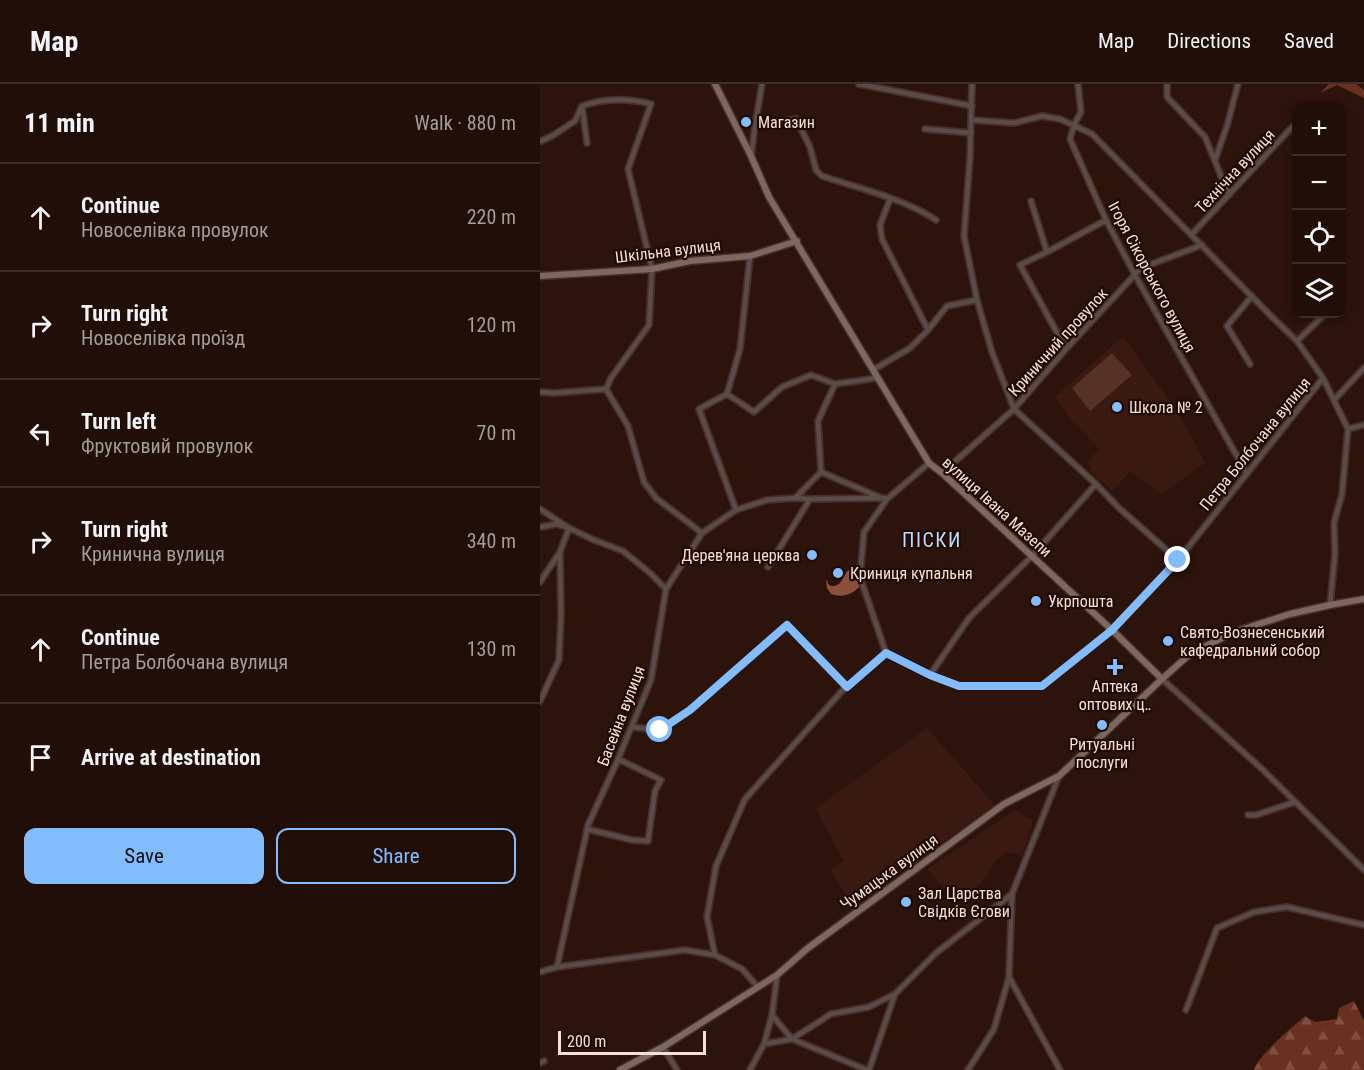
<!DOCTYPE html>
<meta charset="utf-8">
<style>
body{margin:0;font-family:"Roboto Condensed",sans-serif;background:#2d1c17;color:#f1f3f6}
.controls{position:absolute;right:18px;top:18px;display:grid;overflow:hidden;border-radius:12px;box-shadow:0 3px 9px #0003}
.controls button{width:54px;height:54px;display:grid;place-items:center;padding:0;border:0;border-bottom:2px solid #3e2e2a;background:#210e09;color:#f1f3f6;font:30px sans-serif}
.scale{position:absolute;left:18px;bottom:15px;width:148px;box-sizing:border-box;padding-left:6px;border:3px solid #f2e0da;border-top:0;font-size:16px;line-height:21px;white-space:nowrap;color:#f2e0da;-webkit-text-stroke:4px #210a04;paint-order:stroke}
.stop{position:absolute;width:18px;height:18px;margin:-14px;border:4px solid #83bcfb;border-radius:50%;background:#fff}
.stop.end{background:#83bcfb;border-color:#fff;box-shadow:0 2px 6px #0008}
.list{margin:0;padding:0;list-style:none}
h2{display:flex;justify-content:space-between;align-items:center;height:78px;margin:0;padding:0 24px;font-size:26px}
h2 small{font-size:20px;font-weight:400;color:#a29c9c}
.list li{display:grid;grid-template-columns:39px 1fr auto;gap:18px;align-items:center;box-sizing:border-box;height:108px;padding:0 24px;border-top:2px solid #3e2e2a}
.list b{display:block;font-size:22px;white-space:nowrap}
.list p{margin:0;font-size:20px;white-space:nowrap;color:#a29c9c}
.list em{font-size:20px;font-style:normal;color:#a29c9c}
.actions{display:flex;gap:12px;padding:18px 24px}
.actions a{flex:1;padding:14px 0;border:2px solid #83bcfb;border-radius:12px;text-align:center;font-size:21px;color:#83bcfb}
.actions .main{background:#83bcfb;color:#111}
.icon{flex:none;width:33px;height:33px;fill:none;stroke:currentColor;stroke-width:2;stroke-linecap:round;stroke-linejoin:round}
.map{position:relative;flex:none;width:824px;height:986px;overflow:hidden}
header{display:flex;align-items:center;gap:36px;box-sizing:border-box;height:84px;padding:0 30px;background:#210e09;border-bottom:2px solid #3e2e2a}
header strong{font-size:28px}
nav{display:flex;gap:33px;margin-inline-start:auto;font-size:21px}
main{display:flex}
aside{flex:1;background:#210e09}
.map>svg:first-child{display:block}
.built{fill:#391910}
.green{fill:#563125}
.forest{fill:url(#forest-firs)}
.water{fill:#8c4f3d}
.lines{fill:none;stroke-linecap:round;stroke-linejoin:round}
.street-casing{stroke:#483029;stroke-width:8}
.secondary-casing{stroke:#483029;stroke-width:9}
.street{stroke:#594c48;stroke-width:4.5}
.secondary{stroke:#7d6861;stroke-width:6}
.route{stroke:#83bcfb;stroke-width:8}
.poi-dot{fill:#83bcfb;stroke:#210a04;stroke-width:2}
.labels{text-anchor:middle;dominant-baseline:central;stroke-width:4.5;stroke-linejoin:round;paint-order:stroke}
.poi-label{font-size:16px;fill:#f2e0da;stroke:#210a04;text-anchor:start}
.street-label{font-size:16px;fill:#f2e0da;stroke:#210a04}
.quarter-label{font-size:20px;letter-spacing:1.5px;fill:#badafe;stroke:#210a04}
</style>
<header>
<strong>Map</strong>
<nav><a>Map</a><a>Directions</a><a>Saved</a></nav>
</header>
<main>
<aside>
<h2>11 min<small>Walk · 880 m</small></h2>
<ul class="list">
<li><svg class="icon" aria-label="ahead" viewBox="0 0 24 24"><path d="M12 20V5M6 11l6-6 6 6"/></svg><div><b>Continue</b><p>Новоселівка провулок</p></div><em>220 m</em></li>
<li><svg class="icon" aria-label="right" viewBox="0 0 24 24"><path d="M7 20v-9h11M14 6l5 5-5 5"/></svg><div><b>Turn right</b><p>Новоселівка проїзд</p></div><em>120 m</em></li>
<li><svg class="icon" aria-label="left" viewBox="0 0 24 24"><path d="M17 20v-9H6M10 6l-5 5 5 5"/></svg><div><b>Turn left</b><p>Фруктовий провулок</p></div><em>70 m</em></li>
<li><svg class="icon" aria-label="right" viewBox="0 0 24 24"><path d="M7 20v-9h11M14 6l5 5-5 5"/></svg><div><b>Turn right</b><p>Кринична вулиця</p></div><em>340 m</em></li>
<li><svg class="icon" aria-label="ahead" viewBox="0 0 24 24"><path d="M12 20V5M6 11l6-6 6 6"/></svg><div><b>Continue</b><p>Петра Болбочана вулиця</p></div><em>130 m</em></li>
<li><svg class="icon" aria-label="arrive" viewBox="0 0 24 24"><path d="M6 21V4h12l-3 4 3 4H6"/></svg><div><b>Arrive at destination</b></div></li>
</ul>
<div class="actions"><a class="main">Save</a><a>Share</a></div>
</aside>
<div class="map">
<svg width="824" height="986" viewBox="0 0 824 986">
<defs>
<pattern id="forest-firs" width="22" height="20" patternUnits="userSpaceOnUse" patternTransform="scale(1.5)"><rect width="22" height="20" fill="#6b3120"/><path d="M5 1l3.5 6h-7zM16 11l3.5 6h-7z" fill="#814f40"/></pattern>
</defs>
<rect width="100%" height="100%" fill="#2c130c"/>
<path class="built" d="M583,252L622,306L649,347L665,379L622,410L590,388L572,407L550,387L551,384L547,379L559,365L533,338L515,313Z
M387,644L455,721L312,822L290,786L303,777L276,724Z
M475,726L493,737L482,772L466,768L453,780L448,791L437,802L416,817L387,785Z"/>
<path class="green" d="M572,269L592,291L550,327L532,304Z"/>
<path class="forest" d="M789,0H816L824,6V14L797,1L780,9Z
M814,917L824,937V986H714C719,970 752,944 765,932L775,938L797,935L799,924Z"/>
<path class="water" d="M311,484L316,486L321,501C312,511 303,514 291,510L287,504L286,497L287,496L288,500L291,502C304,503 302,489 311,484Z"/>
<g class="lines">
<defs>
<path id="street" d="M319,0L432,22
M432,0L430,73L424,152L437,216L452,268L474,325L556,400L579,424L638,476
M538,0L541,28L534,41L530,55L566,136L595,191L707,390
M627,0V13L665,53L689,111
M215,42L256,35L270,63L276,86L282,92C318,104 365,115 396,136
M385,45L431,49
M1,57L12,52L35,37L41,24
M47,59L42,22C64,14 87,14 111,20L88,85L112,185L109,241L71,294L66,305L88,342L104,398L116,414L162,449
M211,72L215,42L222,0
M675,76L687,42L698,0
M350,115L340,141L342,155L388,246
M491,117L507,168
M651,151L756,39
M757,257L785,230
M526,265L480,181L507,168L566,136
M710,280L687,242L712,212
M333,286L370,264L388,246L407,222L437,216
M783,294L808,345L802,410L794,439L795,470L790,521
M0,308L14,309L66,305
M187,310L214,328L242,303L271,291L295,300
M794,316L824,284
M808,345L824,341
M389,379L347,415L324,448L320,493L346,569L390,591L419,602H502L572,546L638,476L783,294L757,257L731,232L552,50L520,35L502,32L474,39L431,36
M281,388L339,413
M402,389L474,325L526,265L601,184L662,161
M255,414L270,415L343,414L347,415
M0,425L29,444L54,456L83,467L110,489L126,505
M196,426L159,325L187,310L200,265L210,172
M0,443L17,440L29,444L20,468L0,498
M228,483L270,415
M390,591L429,534L492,472L556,400
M622,595L721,684L824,786
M0,617L19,576L21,531L20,468
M92,643L120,646L150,626L247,541L307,603
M519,692L472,810L469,893L520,986
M708,731H716L755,718
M47,745L92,756L108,757L115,707L121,696L78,675
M175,871L167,833L176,782L205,715L302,607L346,569
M17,883L48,741L76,680L111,596L126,505L162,449L196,426L227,416L255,414L281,388L278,337L295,300L337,294
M0,888L17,883L145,866L175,871L202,885L218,903
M646,926L677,844L714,828L747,823L824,841
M232,931L252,955L327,986
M224,960L252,955L291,930L329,923L355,910
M123,963L137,986
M0,979L4,977
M210,986L224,960L232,931L237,892
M329,986L355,910L396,869L472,810
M428,986L454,945L469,893"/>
<path id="secondary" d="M175,0L211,72L229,113L389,379L402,389L572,546L622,595
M0,192L112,185L150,177L210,172L257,157
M80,986L123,963L237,891L268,864L464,720L519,692L622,595L650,570L694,548L750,530L790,521L824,515"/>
</defs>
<use href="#street" class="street-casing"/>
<use href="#secondary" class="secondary-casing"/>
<use href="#street" class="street"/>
<use href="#secondary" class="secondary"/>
</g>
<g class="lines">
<path class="route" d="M120,646L150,626L247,541L307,603L346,569L390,591L419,602H502L572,546L638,476"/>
</g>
<g class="poi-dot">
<circle cx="206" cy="38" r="6"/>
<circle cx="577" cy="323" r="6"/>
<circle cx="272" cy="471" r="6"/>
<circle cx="298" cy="489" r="6"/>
<circle cx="496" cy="517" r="6"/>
<circle cx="628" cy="557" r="6"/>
<path d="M572 574h6v6h6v6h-6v6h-6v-6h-6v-6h6z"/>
<circle cx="562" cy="641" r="6"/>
<circle cx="366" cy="818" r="6"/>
</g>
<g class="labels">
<g class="poi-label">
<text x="218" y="38">Магазин</text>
<text x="589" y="323">Школа № 2</text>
<text x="260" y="471" text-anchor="end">Дерев'яна церква</text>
<text x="310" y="489">Криниця купальня</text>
<text x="508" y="517">Укрпошта</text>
<text x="640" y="548">Свято-Вознесенський<tspan x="640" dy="18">кафедральний собор</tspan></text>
<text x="575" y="602" text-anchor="middle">Аптека<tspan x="575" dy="18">оптових ц‥</tspan></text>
<text x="562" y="660" text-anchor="middle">Ритуальні<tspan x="562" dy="18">послуги</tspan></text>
<text x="378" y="809">Зал Царства<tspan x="378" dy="18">Свідків Єгови</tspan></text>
</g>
<g class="street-label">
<text transform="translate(695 87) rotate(-47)">Технічна вулиця</text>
<text transform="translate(128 167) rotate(-7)">Шкільна вулиця</text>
<text transform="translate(612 193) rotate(62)">Ігоря Сікорського вулиця</text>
<text transform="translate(518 258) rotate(-48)">Криничний провулок</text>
<text transform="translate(715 360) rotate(-51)">Петра Болбочана вулиця</text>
<text transform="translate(457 423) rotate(42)">вулиця Івана Мазепи</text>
<text transform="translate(81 632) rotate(-69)">Басейна вулиця</text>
<text transform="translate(349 788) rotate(-36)">Чумацька вулиця</text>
</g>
<g class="quarter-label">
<text x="392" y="456">ПІСКИ</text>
</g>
</g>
</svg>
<div class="controls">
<button>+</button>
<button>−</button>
<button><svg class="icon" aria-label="locate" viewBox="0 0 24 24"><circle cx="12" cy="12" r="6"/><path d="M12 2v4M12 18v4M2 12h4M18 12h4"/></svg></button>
<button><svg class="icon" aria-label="layers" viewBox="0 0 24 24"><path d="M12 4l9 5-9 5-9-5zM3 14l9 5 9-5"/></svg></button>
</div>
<div class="scale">200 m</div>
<div class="stop" style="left:120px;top:646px"></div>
<div class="stop end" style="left:638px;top:476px"></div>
</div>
</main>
